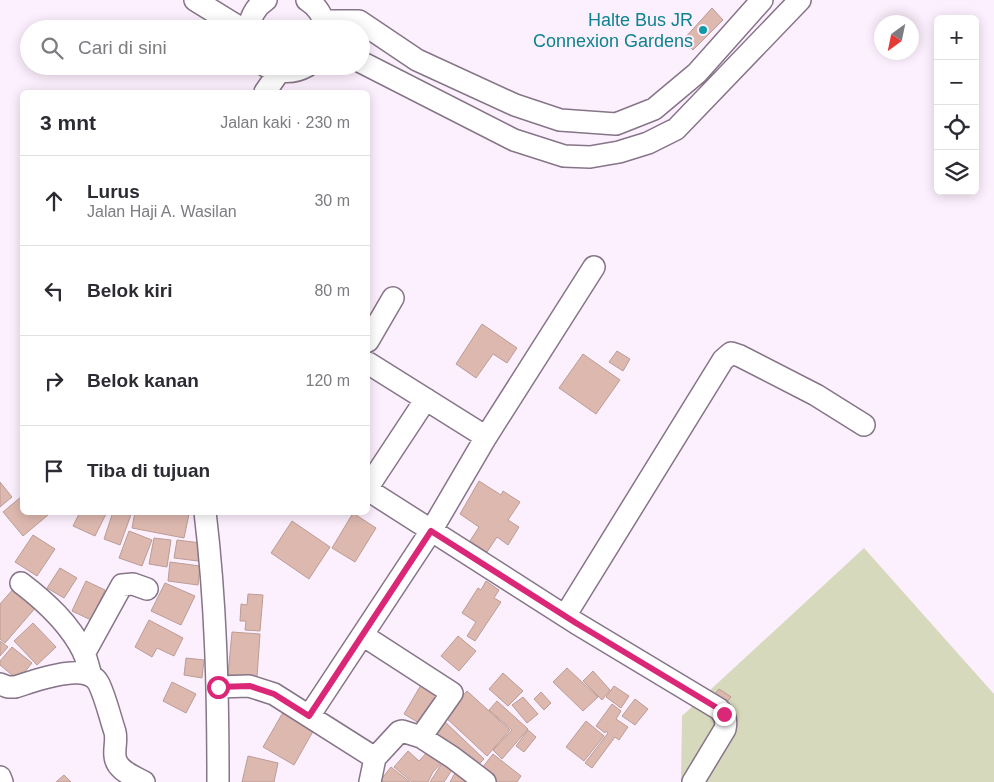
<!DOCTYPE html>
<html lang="id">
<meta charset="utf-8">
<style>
body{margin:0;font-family:Arial,sans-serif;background:#f7f7f7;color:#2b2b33}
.controls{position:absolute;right:15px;top:15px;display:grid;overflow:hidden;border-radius:8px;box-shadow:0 2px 12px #0003}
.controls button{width:45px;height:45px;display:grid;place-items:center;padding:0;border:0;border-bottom:1px solid #e1e1e2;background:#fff;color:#2b2b33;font:25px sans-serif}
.compass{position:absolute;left:874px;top:15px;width:45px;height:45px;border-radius:50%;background:#fff;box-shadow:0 2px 12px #0003;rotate:213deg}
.stop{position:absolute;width:15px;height:15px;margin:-11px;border:4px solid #db2777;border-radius:50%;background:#fff}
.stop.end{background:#db2777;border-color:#fff;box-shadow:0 1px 5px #0008}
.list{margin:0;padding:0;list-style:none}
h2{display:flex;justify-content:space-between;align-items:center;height:65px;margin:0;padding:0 20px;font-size:21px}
h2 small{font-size:16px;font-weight:400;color:#7c7c81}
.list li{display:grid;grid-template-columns:32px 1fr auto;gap:15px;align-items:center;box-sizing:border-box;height:90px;padding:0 20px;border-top:1px solid #e1e1e2}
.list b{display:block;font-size:19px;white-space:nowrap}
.list p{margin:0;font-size:16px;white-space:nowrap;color:#7c7c81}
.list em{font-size:16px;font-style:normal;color:#7c7c81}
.icon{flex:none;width:28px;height:28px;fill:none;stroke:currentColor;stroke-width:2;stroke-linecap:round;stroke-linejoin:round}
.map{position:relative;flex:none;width:994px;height:782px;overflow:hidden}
.search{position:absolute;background:#fff;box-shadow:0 2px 12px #0003;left:20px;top:20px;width:350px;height:55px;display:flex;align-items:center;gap:12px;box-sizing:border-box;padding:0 18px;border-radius:28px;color:#7c7c81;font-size:19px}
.panel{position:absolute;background:#fff;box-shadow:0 2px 12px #0003;left:20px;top:90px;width:350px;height:425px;border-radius:8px}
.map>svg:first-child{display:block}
.green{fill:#d6d9bc}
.building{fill:#ddb8af;stroke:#bb9c95}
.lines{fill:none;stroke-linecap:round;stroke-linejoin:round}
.minor-casing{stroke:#867488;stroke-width:24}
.minor{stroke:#fff;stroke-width:21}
.route{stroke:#db2777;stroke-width:6}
.culture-dot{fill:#0f9aa8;stroke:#fdf0fe;stroke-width:2}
.labels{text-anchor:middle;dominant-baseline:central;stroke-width:4;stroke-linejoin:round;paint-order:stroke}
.culture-label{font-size:18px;fill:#0d838f;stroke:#fdf0fe;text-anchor:end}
</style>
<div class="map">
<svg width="994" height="782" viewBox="0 0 994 782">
<rect width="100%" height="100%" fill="#fdf0fe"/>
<path class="green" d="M864,548L994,694V782H681L682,716Z"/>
<path class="building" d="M712,8L723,20L693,50L683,40Z
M482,324L517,348L507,363L493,354L476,378L456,364Z
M617,351L630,359L623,371L609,362Z
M583,354L620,380L596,414L559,388Z
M479,481L501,495L503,491L520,502L508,520L519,527L508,545L497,537L487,552L470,541L479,527L460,514Z
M0,482L12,497L0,507Z
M22,496V512H46L48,515L23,536L3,512Z
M80,512H107L95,536L73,526Z
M113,512H132L120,545L104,539Z
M135,512L189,514L184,538L132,528Z
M353,513L376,528L355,562L332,548Z
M292,521L330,547L309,579L271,553Z
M129,531L152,540L142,566L119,558Z
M33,535L55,549L37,576L15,562Z
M154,538L171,540L167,567L149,564Z
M177,540L201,543L198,561L174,558Z
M170,562L200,566L198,585L168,581Z
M60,568L77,578L64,598L47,588Z
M86,581L105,590L91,620L72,611Z
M486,581L499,590L494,598L501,602L475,641L467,636L476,622L462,613L478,588L481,590Z
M165,583L195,596L181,625L151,611Z
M15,587L37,606L5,643L0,639V604Z
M248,594L263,595L260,631L245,630L246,621H240L241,604L247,605Z
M149,620L183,638L174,656L157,648L152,657L135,647Z
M33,623L56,647L37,665L14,641Z
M232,632L260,634L257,677L228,675Z
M458,636L476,651L459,671L441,656Z
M0,641L8,647L0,656Z
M12,647L32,663L18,680L0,665V661Z
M186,658L204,660L202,678L184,675Z
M567,668L598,697L583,711L553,682Z
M593,671L610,690L602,700L583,681Z
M503,673L523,691L508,706L489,689Z
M172,682L196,694L186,713L163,701Z
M421,685L441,697L424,726L404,714Z
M614,686L629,696L621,708L606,697Z
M719,689L731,697L721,709L710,700Z
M467,691L510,730L487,756L444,716Z
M541,692L551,703L544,710L534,699Z
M523,697L538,714L527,723L512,705Z
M635,699L648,709L635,725L622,716Z
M497,701L528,729L502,759L493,750L512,730L489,710Z
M612,704L621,711L616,719L628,727L619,740L615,737L592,768L585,763L608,733L606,731L605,733L596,726Z
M285,709L316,726L294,765L263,747Z
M442,719L484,759L473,770L431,731Z
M586,721L604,736L584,761L566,747Z
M528,730L536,737L524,752L516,746Z
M429,750L442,762L433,772L428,782H412L394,767L408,751L419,761Z
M493,754L521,776L517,782H492L479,772Z
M248,756L278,763L274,782H242Z
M442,763L452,770L444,782H430Z
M391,767L410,782H379Z
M455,773L469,782H450Z
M64,775L71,782H56Z"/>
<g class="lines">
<defs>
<path id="minor" d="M195,0L242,29
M307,0C317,6 324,17 325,29
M324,21H359L417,60L515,105L560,120L616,124L654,109L697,73L762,0
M248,29C251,17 255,7 266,0
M361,62L514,140L564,156L590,157L619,152L648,143L676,129L800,0
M266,66C280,73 293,74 307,66
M265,92L279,72
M368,341L393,298
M368,363L486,437
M368,487L426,399
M368,490L576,623L719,709C725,716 727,720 725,729L693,782
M205,512C216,602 218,692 218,782
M21,583C46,602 70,624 84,653C87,660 89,669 91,676
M565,616L723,360L731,353L740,356L816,395L864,425
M364,636L452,693L421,737
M84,654L122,585L133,584L147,589
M0,684L8,687H15C35,681 87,660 99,684C106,699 110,717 115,732C117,740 114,748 115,756C116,770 133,776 144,782
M218,687L249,686L274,694L375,758L399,732L402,731L421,737L452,757L485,782
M309,716L431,531L486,437L594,267
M0,777L2,782
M370,782L375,758"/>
</defs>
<use href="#minor" class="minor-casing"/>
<use href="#minor" class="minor"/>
</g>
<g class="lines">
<path class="route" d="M218,687L250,686L274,694L309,716L431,531L576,623L719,709L724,714"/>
</g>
<circle class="culture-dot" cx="703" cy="30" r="5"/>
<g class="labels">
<g class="culture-label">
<text x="693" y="20">Halte Bus JR<tspan x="693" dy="21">Connexion Gardens</tspan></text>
</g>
</g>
</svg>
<div class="controls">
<button>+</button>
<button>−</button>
<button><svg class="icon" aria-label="locate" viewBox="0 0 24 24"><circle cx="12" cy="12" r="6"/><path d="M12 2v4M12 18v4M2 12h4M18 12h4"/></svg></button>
<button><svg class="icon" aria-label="layers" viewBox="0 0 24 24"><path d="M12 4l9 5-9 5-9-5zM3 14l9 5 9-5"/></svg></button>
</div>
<svg class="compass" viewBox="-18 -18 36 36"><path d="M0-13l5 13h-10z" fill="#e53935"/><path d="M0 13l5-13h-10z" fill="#7c7c81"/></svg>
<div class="stop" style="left:218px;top:687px"></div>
<div class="stop end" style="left:724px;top:714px"></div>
<div class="search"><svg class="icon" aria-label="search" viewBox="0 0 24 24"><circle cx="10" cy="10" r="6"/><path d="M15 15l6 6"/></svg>Cari di sini</div>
<section class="panel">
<h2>3 mnt<small>Jalan kaki · 230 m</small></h2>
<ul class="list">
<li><svg class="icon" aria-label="ahead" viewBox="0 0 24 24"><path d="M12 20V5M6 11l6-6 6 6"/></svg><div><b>Lurus</b><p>Jalan Haji A. Wasilan</p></div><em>30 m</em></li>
<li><svg class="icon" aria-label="left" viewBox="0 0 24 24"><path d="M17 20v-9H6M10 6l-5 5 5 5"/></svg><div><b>Belok kiri</b></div><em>80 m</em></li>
<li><svg class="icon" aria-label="right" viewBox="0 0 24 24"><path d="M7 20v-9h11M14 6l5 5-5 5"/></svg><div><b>Belok kanan</b></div><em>120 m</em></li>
<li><svg class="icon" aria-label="arrive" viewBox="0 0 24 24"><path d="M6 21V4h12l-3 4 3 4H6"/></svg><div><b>Tiba di tujuan</b></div></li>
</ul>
</section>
</div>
